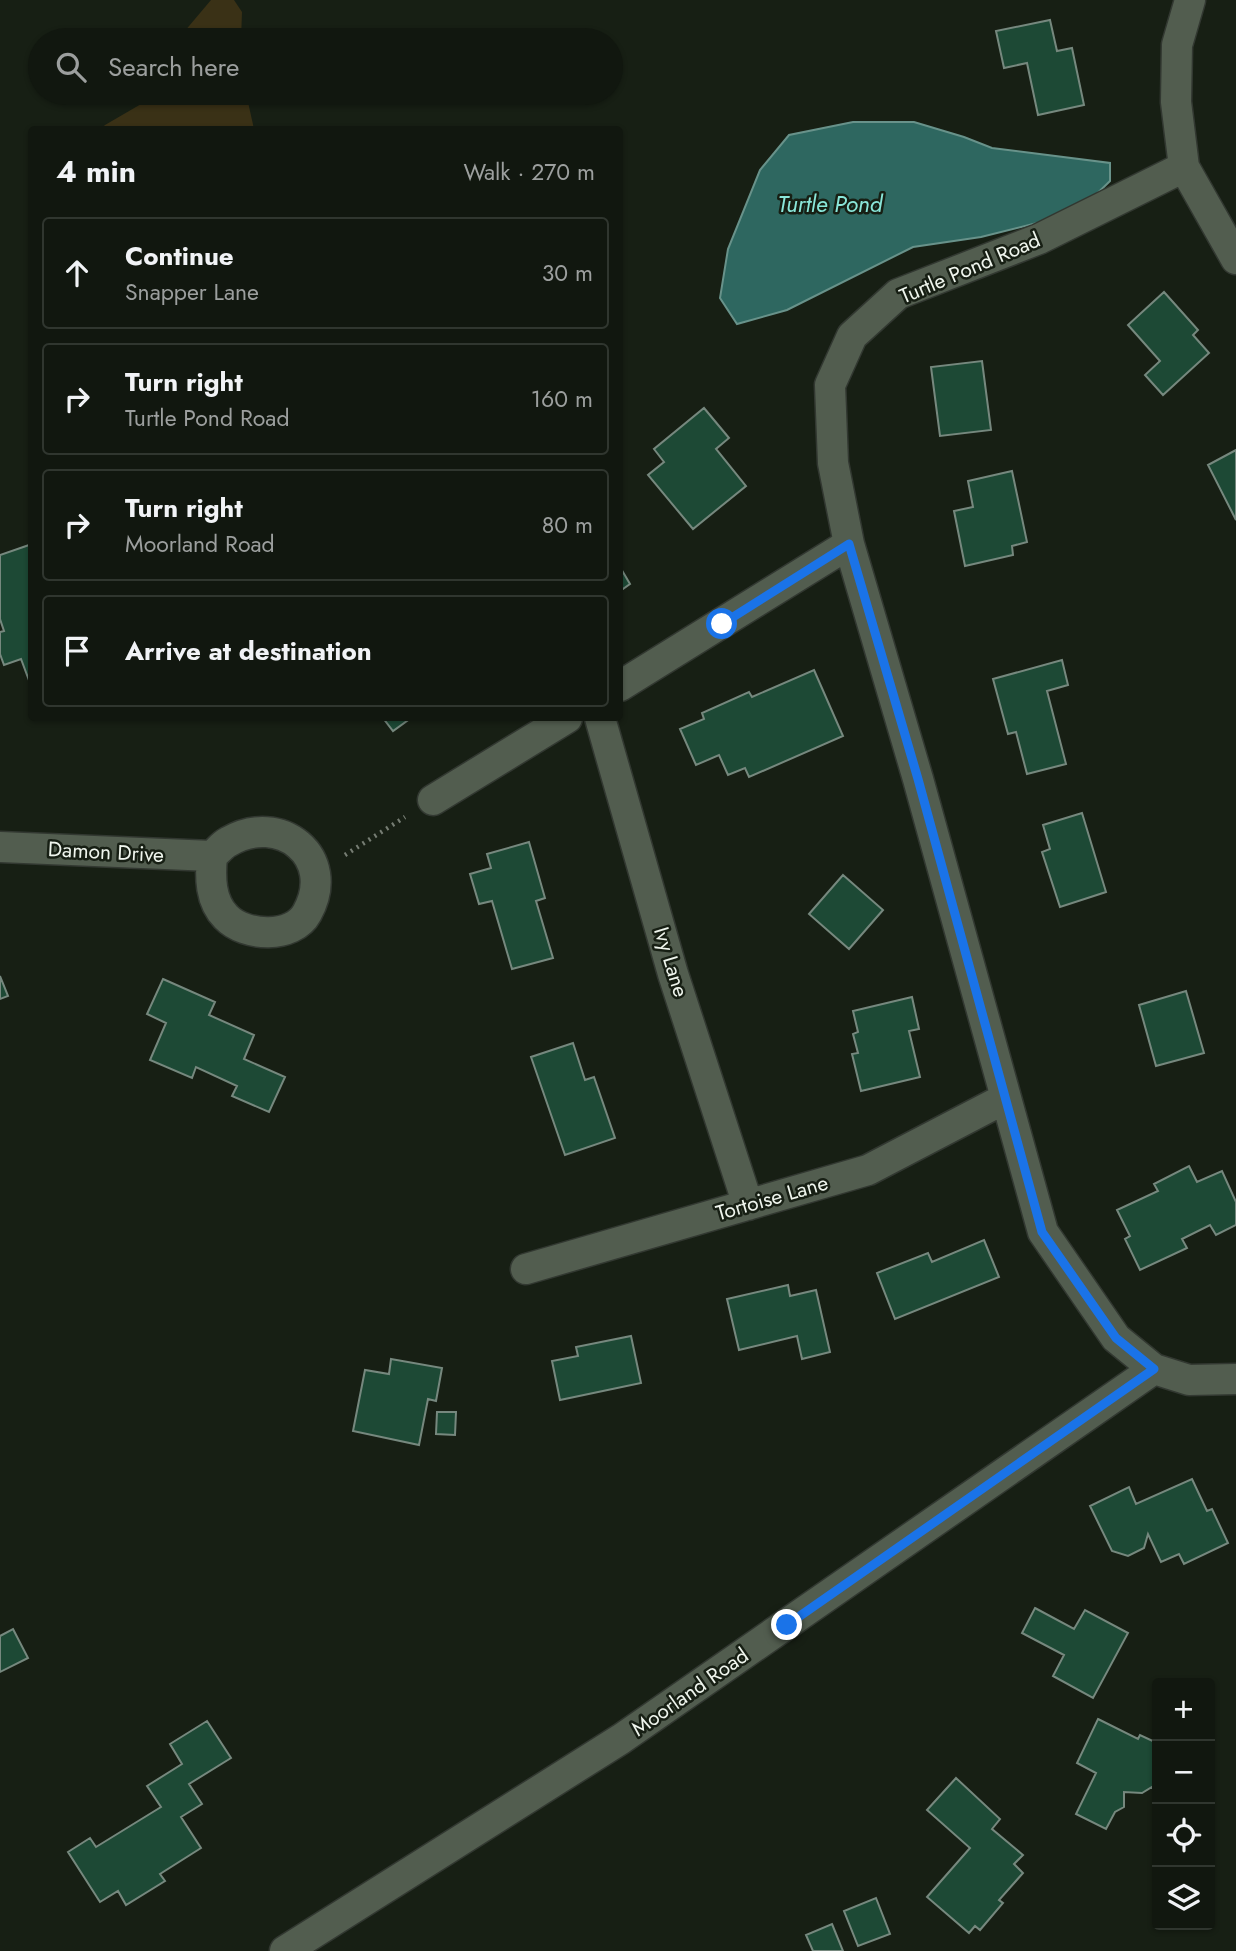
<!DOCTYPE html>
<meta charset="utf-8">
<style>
body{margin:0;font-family:Jost,sans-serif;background:#1e241d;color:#f1f3f6}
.controls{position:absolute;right:21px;bottom:21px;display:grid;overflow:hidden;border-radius:7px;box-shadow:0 2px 5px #0004}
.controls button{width:63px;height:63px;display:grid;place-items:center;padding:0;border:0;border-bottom:2px solid #30362f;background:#11170f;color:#f1f3f6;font:35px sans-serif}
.stop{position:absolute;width:21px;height:21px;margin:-16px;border:5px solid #1a73e8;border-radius:50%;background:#fff}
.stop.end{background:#1a73e8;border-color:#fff;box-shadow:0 2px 7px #0008}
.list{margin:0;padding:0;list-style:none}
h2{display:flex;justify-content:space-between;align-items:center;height:91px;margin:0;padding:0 28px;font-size:30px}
h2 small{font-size:23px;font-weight:400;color:#9c9f9e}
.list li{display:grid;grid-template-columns:46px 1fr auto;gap:21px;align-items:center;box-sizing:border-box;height:112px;margin:0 14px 14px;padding:0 14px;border:2px solid #30362f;border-radius:7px}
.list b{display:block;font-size:26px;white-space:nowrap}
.list p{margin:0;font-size:23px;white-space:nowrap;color:#9c9f9e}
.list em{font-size:23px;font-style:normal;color:#9c9f9e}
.icon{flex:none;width:38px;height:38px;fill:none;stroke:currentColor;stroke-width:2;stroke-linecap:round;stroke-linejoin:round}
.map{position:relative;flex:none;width:1236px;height:1951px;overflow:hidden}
.search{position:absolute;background:#11170f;box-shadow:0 2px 5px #0004;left:28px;top:28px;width:595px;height:77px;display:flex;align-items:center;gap:18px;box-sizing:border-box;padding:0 24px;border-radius:38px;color:#9c9f9e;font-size:26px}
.panel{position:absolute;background:#11170f;box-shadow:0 2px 5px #0004;left:28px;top:126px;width:595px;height:595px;border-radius:7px}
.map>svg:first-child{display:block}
.green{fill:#3a3116}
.water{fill:#2e6760;stroke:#68928a;stroke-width:2}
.building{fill:#1d4935;stroke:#76887e;stroke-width:2}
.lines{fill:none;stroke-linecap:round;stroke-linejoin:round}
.minor-casing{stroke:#323831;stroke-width:33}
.path{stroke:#767d73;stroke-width:4.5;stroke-dasharray:2 5;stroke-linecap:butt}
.minor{stroke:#525d4f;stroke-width:30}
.route{stroke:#1a73e8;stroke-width:9}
.labels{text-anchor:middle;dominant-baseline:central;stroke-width:5;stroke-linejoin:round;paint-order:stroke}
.street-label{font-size:21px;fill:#eff5ed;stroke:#171f14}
.water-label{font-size:23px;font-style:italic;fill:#8ae7da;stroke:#171f14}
</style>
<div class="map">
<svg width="1236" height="1951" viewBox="0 0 1236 1951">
<rect width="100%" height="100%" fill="#171f14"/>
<path class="green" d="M211,0H234L242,12L241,40H181L184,32Z
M154,93H246L254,129H101L105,125L148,100Z"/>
<path class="water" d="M853,122H914L964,137L992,148L1110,163V181L1077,213L981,237L913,247L787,310L737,324L720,298L728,249L760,170L789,135Z"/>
<path class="building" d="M1050,20L1057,51L1072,48L1084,105L1038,115L1027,63L1004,68L996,31Z
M1164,292L1198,330L1193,335L1209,353L1163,395L1145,375L1160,361L1128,325Z
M982,361L991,430L940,436L931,367Z
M704,408L729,438L716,449L746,486L693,529L648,475L664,462L654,449Z
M1236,450V520L1208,465Z
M1012,471L1027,542L1012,546L1013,555L965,566L954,511L973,507L968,481Z
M32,544V683H30L21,659L4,665L0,654V632L4,631L0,619V555Z
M620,567L630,584L620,591Z
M1062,660L1068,685L1047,691L1066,764L1027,774L1016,732L1008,734L993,679Z
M814,670L843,736L749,777L745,768L728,775L719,755L696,765L680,729L704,719L702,713L749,692L752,697Z
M383,718H411L393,731Z
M1082,813L1106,892L1060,907L1042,852L1050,849L1043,825Z
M529,842L545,898L536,901L553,958L512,969L492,901L479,904L470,874L491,868L487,854Z
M843,875L883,910L849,949L809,914Z
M0,976L8,996L0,999Z
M163,979L215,1002L209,1015L254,1035L244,1059L285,1077L269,1112L232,1096L237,1086L196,1067L192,1078L150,1060L166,1023L147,1014Z
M1186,991L1204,1053L1156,1066L1139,1005Z
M912,997L919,1029L909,1031L920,1077L861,1091L852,1054L858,1053L853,1034L858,1032L853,1011Z
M573,1043L585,1080L594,1077L615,1138L565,1155L531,1057Z
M1189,1166L1197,1182L1222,1171L1236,1202V1225L1216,1235L1210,1225L1182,1239L1187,1248L1140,1270L1125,1239L1130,1236L1117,1210L1158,1191L1154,1184Z
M984,1240L999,1277L895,1319L877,1273L928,1253L932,1262Z
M788,1285L790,1296L816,1290L830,1352L802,1359L797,1336L739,1350L727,1299Z
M631,1336L641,1383L560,1400L552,1361L578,1356L576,1347Z
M391,1359L442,1368L436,1401L428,1399L419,1445L353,1431L365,1370L389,1374Z
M437,1412H456L455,1435L436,1434Z
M1192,1479L1207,1511L1212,1509L1228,1543L1184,1564L1179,1554L1161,1562L1148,1534L1144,1548L1128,1556L1112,1551L1090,1506L1129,1487L1136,1504Z
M1035,1608L1074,1629L1085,1610L1128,1633L1093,1698L1053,1676L1064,1655L1022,1633Z
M13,1629L28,1658L0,1672V1636Z
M1098,1719L1138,1739L1140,1735L1157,1743V1790L1152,1787L1142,1793L1124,1792V1807L1115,1812L1106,1829L1076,1814L1096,1773L1077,1763Z
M207,1721L231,1758L189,1784L202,1804L181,1817L201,1848L160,1874L165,1881L126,1905L118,1891L100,1902L68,1852L90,1838L96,1847L161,1807L147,1786L182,1764L170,1744Z
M956,1778L1000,1819L992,1829L1023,1855L1014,1864L1023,1873L999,1900L1003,1903L980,1930L975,1926L969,1933L927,1897L970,1848L927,1810Z
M876,1898L890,1934L858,1946L844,1911Z
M832,1924L843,1951H813L806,1935Z"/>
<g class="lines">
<defs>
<path id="minor" d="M1190,0L1177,45L1176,102L1184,167L1236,259
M620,686L849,544
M600,718L673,974L748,1205
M433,800L567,718
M0,847L212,856C217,852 222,845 228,842C280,811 338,857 307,913C293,939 245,937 226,917C210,901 210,877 212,856
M526,1269L868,1170L1006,1098
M1154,1369L1116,1338L1043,1232L918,779L849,544L833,463L830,385L852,336L898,294L1039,239L1184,167
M285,1951L621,1739L1154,1369L1189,1380L1236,1379"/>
</defs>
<use href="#minor" class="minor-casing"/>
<path class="path" d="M345,855L405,817"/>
<use href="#minor" class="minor"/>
</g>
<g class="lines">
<path class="route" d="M722,624L849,544L918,779L1042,1232L1116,1338L1154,1369L787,1625"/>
</g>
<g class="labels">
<g class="street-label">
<text transform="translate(970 268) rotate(-23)">Turtle Pond Road</text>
<text transform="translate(106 852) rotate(3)">Damon Drive</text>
<text transform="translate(671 962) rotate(73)">Ivy Lane</text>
<text transform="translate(772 1198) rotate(-16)">Tortoise Lane</text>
<text transform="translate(690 1692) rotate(-35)">Moorland Road</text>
</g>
<g class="water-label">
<text x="830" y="204">Turtle Pond</text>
</g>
</g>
</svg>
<div class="controls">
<button>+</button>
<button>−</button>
<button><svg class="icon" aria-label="locate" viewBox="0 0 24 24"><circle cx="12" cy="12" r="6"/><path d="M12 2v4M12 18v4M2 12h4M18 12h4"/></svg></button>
<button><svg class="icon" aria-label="layers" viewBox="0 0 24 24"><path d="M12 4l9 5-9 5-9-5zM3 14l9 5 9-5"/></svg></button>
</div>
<div class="stop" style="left:722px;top:624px"></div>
<div class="stop end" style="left:787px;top:1625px"></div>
<div class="search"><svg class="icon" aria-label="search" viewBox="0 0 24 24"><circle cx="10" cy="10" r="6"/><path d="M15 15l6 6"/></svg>Search here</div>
<section class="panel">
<h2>4 min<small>Walk · 270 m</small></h2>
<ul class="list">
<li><svg class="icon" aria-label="ahead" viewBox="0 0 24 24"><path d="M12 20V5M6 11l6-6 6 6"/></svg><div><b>Continue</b><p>Snapper Lane</p></div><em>30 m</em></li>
<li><svg class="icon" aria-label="right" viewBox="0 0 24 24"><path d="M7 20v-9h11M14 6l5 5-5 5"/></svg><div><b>Turn right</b><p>Turtle Pond Road</p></div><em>160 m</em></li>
<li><svg class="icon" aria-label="right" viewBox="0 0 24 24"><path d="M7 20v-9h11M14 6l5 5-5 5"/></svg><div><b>Turn right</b><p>Moorland Road</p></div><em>80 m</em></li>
<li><svg class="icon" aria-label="arrive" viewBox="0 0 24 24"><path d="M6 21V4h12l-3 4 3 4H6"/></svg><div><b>Arrive at destination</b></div></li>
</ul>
</section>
</div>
